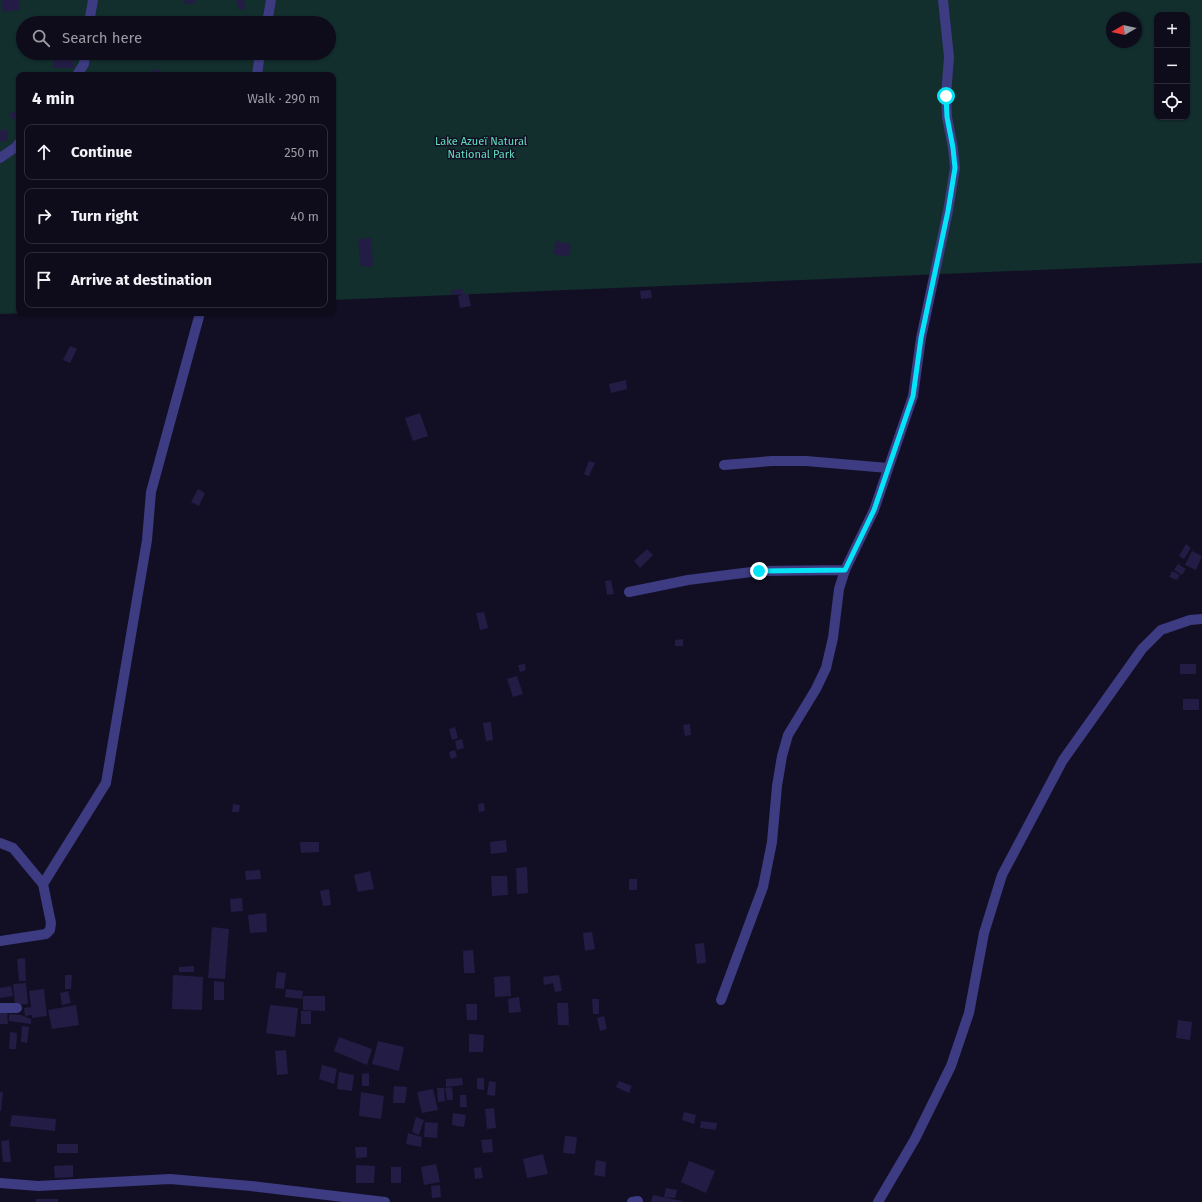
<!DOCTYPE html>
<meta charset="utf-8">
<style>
body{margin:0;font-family:"Fira Sans",sans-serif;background:#171424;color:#f1f3f6}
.controls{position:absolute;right:12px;top:12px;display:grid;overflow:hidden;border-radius:8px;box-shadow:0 1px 3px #0004}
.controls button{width:36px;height:36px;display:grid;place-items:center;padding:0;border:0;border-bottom:1px solid #2e2b3a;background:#0e0b1b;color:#f1f3f6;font:20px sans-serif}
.compass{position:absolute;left:1106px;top:12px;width:36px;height:36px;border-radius:50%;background:#0e0b1b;box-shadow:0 1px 3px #0004;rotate:261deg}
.stop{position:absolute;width:12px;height:12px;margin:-9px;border:3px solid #06e3f7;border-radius:50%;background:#fff}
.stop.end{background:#06e3f7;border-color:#fff;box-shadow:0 1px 4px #0008}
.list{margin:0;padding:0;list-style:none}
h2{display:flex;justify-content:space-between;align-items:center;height:52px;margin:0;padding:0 16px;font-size:17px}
h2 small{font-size:13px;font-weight:400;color:#9b9ba3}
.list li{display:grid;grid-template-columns:26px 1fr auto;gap:12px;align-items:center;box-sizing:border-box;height:56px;margin:0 8px 8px;padding:0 8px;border:1px solid #2e2b3a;border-radius:8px}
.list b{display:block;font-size:15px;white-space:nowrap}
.list em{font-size:13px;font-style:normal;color:#9b9ba3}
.icon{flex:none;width:22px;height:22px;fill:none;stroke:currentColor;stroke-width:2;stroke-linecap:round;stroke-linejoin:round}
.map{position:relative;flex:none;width:1202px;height:1202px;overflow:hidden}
.search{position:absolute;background:#0e0b1b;box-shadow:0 1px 3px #0004;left:16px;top:16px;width:320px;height:44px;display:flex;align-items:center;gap:10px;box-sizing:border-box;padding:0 14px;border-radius:22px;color:#9b9ba3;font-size:15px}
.panel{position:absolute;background:#0e0b1b;box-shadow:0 1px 3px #0004;left:16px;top:72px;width:320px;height:244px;border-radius:8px}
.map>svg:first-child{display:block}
.green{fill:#122e2d;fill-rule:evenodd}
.building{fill:#231c45}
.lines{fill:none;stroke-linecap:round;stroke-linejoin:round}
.street{stroke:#3d3b82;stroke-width:10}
.route{stroke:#06e3f7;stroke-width:5}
.labels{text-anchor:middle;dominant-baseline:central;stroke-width:3;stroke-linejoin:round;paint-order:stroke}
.park-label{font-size:11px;fill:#61ddbc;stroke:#120f24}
</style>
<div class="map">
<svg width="1202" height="1202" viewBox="0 0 1202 1202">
<rect width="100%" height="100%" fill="#120f24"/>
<path class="green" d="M0,0H1202V263L333,300V75H19V313H27L0,314ZM1157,15H1187V117H1157ZM1112,18H1136V42H1112ZM23,23H329V53H23Z"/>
<path class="building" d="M1,0H19L20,10L3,12Z
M184,0H195V3L185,4Z
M236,0H244L246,9L239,10Z
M54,53H73V68H54Z
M104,53H112L113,57L104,58Z
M152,70H160L161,75H152Z
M15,111L18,118L13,120L9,114Z
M0,130H8V141H0Z
M371,238L373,266L361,267L358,239Z
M556,241L571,244L568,257L553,254Z
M463,289V294L452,295L451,290Z
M651,290L652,298L641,299L640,291Z
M468,293L471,306L460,308L458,296Z
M70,346L77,349L70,363L63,360Z
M626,380L627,389L611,393L609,384Z
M420,413L428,436L413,441L405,418Z
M589,461L595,463L589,476L584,474Z
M198,489L205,493L199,506L191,502Z
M1186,544L1191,548L1184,559L1179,556Z
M647,549L653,555L640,568L634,561Z
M1192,551L1202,556L1196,570L1185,565Z
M1178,564L1186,569L1182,575L1174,570Z
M1172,571L1180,575L1177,580L1169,577Z
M611,580L614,594L607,595L605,581Z
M484,612L488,628L480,630L476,613Z
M683,639V646H675V640Z
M525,664L526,670L520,672L518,665Z
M1180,664H1196V674H1180Z
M517,676L523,694L513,697L507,679Z
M1183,699H1199V710H1183Z
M491,722L493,740L486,741L483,723Z
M690,724L691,735L685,736L683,725Z
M455,727L458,738L452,740L449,729Z
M462,739L464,748L457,750L455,741Z
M455,750L457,757L451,759L449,752Z
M484,803L485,811L479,812L478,804Z
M233,804L240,805L239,812H232Z
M506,840L507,852L491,854L490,842Z
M300,842H319V852L301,853Z
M527,867L528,893L517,894L516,868Z
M260,870L261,879L246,880L245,871Z
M370,871L374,889L358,892L354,875Z
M491,876H507L508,895L492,896Z
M629,879H637V890H629Z
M329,889L331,905L323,906L320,891Z
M242,898L243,911L231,912L230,899Z
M266,913L267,932L250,933L248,915Z
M212,927L229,929L225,979L208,978Z
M592,932L595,949L585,951L583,933Z
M704,943L706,963L697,964L695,944Z
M473,950L475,973H464L463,951Z
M25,958L26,981H19L17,959Z
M194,966V972H179V967Z
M277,972L286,973L284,989L275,988Z
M65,975H72L71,989H65Z
M173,975L203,977L202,1010L172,1009Z
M559,975L562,991L555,992L553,983L544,985L543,977Z
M510,976L511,996L495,997L494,977Z
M214,981L224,982V1000H214Z
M26,983L28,1004L15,1005L13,984Z
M11,986L13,996L0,998V988Z
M44,989L47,1016L32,1018V1015L25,1016L24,1008L31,1007L29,991Z
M286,989L303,991L302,999L285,997Z
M68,991L71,1003L62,1005L60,993Z
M303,996H325V1011L303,1010Z
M519,997L521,1012L509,1013L508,999Z
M592,999H599V1014H593Z
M557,1003H568L569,1025H558Z
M466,1004H477V1020H467Z
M76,1005L79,1025L52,1029L48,1010Z
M270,1005L298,1008L295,1037L266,1033Z
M0,1009H7L8,1024H0Z
M301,1011H311V1024H301Z
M9,1014L21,1015L31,1019V1024L9,1021Z
M604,1016L607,1029L600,1031L597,1018Z
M1178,1020L1192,1022L1190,1040L1176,1038Z
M22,1026L29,1027L27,1043L21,1042Z
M10,1032L17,1033L16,1049H9Z
M469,1034L484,1035L483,1052H469Z
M339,1037L372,1049L367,1065L334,1051Z
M378,1041L404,1047L399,1071L372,1064Z
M286,1050L288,1074L277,1075L275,1051Z
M322,1065L337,1069L334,1084L319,1079Z
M339,1072L354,1075L352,1091L337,1089Z
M369,1073V1086H362V1074Z
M462,1078L463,1085L446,1087V1079Z
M477,1078H484V1090L477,1089Z
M489,1081L496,1082L495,1096L487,1095Z
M619,1081L632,1086L629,1093L616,1087Z
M394,1086L407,1087L405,1103H393Z
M452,1087L453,1100H447L445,1088Z
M437,1088H444L445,1101L438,1102Z
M433,1089L438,1110L422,1113L417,1092Z
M0,1092H3L1,1111H0Z
M361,1092L384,1096L381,1119L359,1116Z
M460,1095H466L467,1107H460Z
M494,1108L496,1128L487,1129L485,1109Z
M684,1112L696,1115L694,1124L682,1120Z
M453,1113L466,1115L464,1127L452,1125Z
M12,1115L56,1119L55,1131L10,1126Z
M416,1117L424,1120L419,1135L412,1132Z
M701,1121L717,1123L716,1130L700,1128Z
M425,1122L438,1123L437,1138L424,1137Z
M408,1133L422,1137L421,1147L406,1144Z
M565,1136L577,1137L575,1154L563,1153Z
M492,1139L493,1152L483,1153L481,1140Z
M9,1140L11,1162H3L1,1141Z
M57,1144H78V1153H57Z
M355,1147H367V1157L356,1158Z
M543,1154L548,1174L527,1178L523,1159Z
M596,1160L606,1162L605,1177L594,1175Z
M689,1161L715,1171L706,1193L681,1182Z
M436,1164L440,1182L424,1185L421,1167Z
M73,1165V1177L55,1178L54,1166Z
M356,1165L375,1166L374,1183H356Z
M391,1167H401V1183H391Z
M481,1167L483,1178L475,1179L474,1168Z
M440,1185L441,1197L432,1198L431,1186Z
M666,1188L677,1190L675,1198L664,1197Z
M653,1195L682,1201V1202H651Z
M36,1199H58V1202H36Z"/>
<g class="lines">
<path class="street" d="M89,23L93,0
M267,23L271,0
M77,75L84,64L85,53
M257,75L260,53
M0,158L16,147L19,143
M724,465L772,461H806L888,468
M629,592L688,580L759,571L845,570
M0,843L13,848L43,884L51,923L50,930L46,934L0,941
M43,884L106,783L147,540L151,492L200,313
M721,1000L763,887L772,842L777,786L782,756L788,735L816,689L826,668L833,638L839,589L845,570L874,510L913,396L921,338L948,211L955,168L953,148L947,117L946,96L949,57L943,0
M0,1008H17
M0,1183L38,1186L170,1179L251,1186L385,1202
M632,1202L638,1201
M878,1202L915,1139L951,1066L969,1013L984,933L1002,875L1063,760L1142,649L1161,630L1190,620L1202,619"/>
</g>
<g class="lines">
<path class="route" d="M759,571L845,570L874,510L913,396L921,338L948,211L955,168L953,148L947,117L946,96"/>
</g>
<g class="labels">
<g class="park-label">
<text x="481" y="141">Lake Azueï Natural<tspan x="481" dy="13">National Park</tspan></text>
</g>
</g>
</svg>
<div class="controls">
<button>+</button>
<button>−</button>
<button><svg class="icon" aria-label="locate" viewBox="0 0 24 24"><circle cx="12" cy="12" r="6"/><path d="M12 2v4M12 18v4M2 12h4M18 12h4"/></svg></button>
</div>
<svg class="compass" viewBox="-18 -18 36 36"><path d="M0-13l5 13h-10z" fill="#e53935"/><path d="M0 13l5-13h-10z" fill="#9b9ba3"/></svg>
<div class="stop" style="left:946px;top:96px"></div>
<div class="stop end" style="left:759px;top:571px"></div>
<div class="search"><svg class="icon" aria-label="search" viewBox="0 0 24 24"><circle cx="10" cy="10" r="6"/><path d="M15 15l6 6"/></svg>Search here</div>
<section class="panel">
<h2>4 min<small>Walk · 290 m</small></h2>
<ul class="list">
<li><svg class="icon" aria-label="ahead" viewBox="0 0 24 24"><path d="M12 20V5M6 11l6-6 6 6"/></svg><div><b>Continue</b></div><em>250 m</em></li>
<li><svg class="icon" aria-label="right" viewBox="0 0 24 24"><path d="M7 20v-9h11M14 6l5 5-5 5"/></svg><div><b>Turn right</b></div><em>40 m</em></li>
<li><svg class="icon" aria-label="arrive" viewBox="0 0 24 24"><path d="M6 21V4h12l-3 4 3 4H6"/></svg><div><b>Arrive at destination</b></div></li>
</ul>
</section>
</div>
